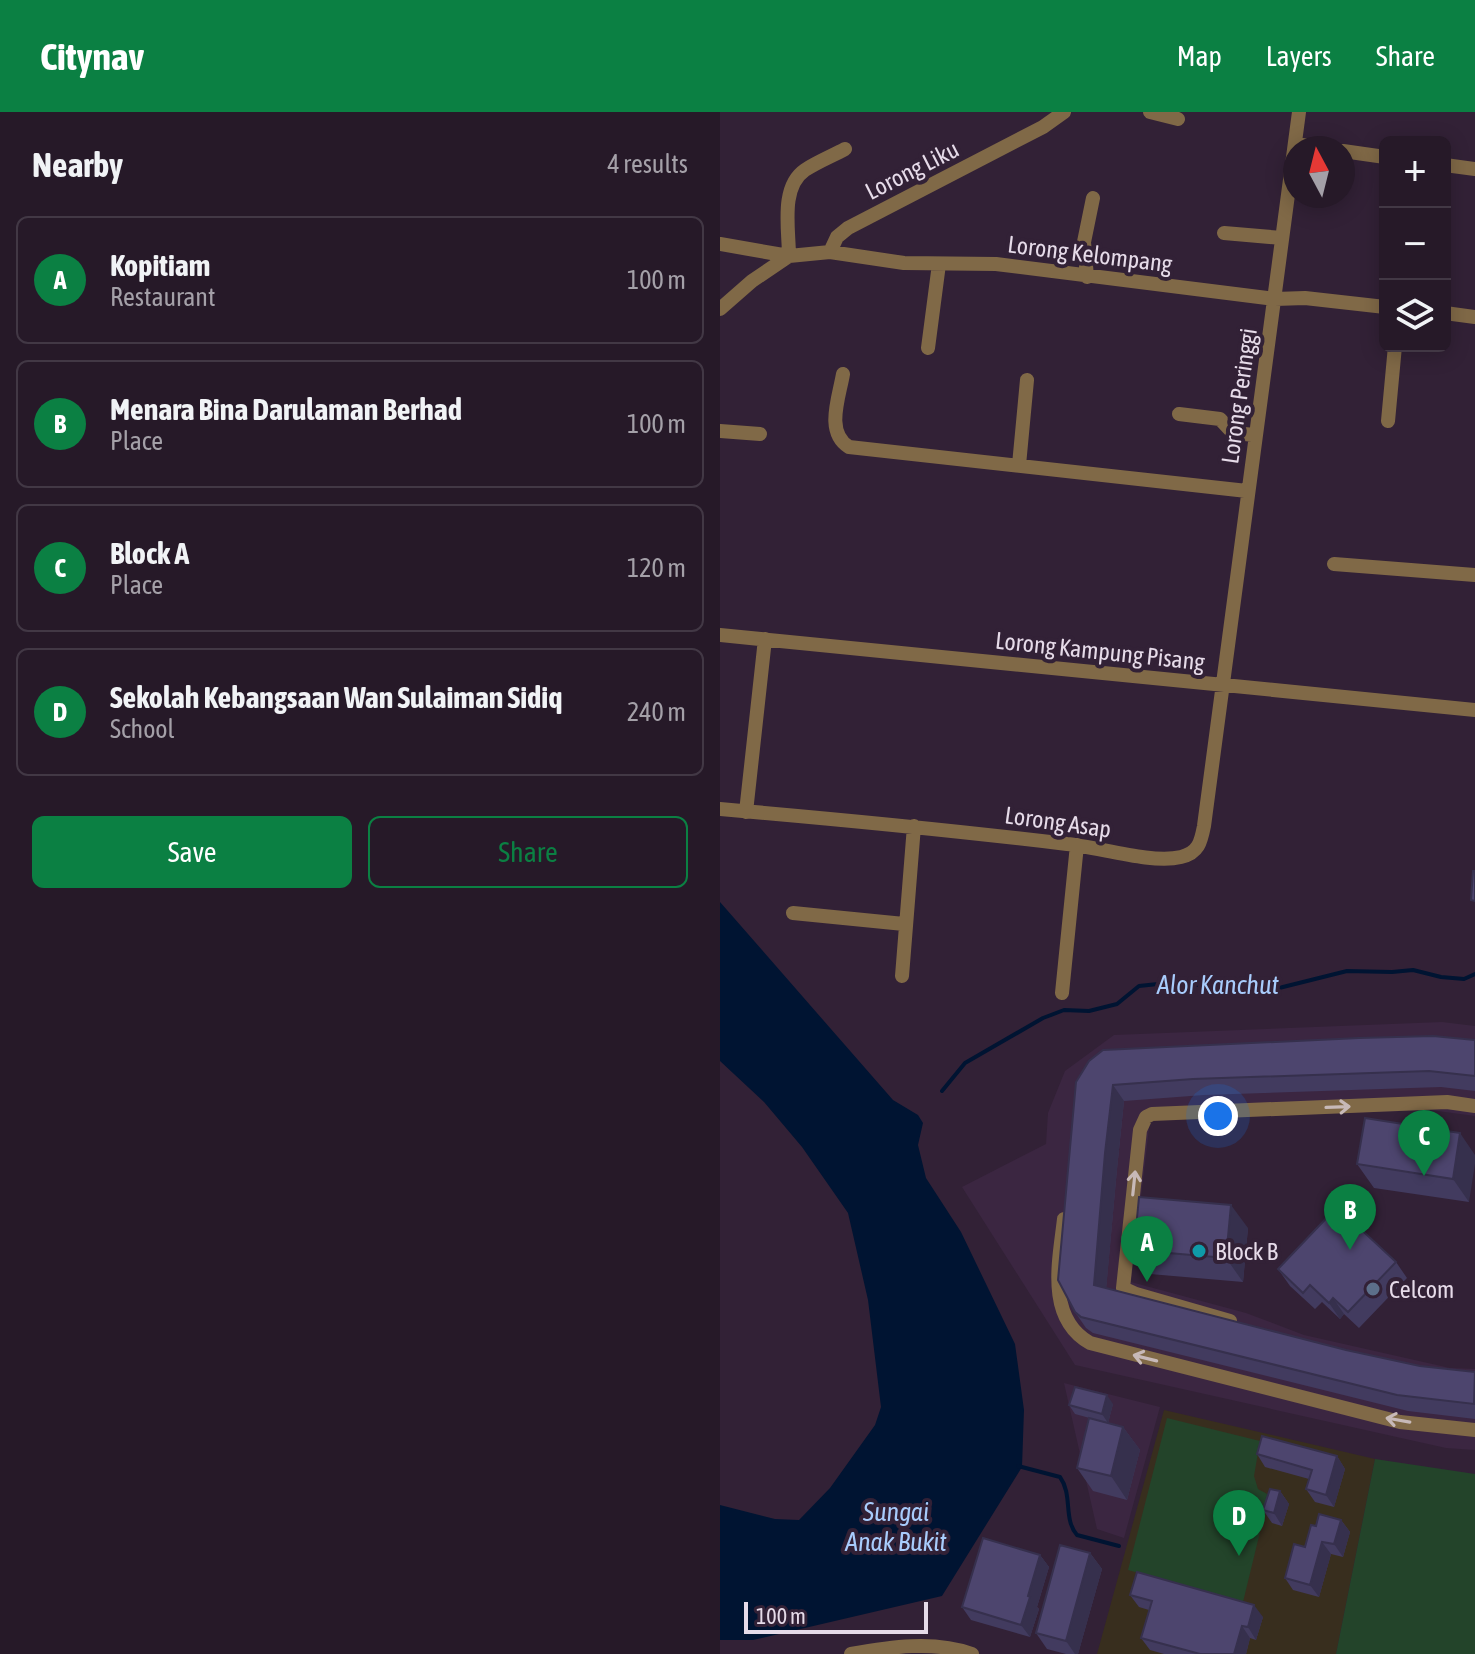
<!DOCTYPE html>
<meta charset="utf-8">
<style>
body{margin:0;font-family:"Asap Condensed",sans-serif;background:#322634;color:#f1f3f6}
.controls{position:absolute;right:24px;top:24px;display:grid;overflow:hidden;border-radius:12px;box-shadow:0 4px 20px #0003}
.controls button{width:72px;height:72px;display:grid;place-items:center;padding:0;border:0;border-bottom:2px solid #423845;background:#261928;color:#f1f3f6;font:40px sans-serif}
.compass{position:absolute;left:563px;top:24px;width:72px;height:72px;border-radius:50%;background:#261928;box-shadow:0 4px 20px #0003;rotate:353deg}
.scale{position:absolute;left:24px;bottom:20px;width:184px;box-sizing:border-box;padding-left:8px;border:4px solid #e6dbe9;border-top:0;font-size:22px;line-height:28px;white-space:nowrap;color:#e6dbe9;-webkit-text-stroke:6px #322136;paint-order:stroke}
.you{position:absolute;left:498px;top:1004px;width:28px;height:28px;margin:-20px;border:6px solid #fff;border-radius:50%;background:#1a73e8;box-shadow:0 0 0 12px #1a73e833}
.badge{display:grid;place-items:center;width:52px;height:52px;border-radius:50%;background:#0b8043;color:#fff;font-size:26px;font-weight:700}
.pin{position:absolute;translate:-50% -66px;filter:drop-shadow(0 2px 4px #0008)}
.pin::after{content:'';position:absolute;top:42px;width:28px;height:24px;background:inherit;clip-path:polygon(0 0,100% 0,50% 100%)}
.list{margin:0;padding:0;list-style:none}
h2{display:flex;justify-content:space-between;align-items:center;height:104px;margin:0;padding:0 32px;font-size:34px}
h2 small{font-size:26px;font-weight:400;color:#a4a0a8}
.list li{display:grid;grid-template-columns:52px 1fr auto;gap:24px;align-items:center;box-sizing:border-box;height:128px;margin:0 16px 16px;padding:0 16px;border:2px solid #423845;border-radius:12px}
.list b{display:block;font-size:30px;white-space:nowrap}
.list p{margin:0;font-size:26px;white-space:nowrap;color:#a4a0a8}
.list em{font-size:26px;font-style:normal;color:#a4a0a8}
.actions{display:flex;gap:16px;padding:24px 32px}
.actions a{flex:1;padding:18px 0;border:2px solid #0b8043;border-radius:12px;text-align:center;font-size:28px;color:#0b8043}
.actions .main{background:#0b8043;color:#fff}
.icon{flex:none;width:44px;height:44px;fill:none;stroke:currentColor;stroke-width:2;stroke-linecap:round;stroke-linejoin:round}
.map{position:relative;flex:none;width:755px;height:1542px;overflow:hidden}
header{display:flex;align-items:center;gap:48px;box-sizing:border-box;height:112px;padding:0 40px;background:#0b8043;color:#fff}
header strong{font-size:38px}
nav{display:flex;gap:44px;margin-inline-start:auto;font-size:28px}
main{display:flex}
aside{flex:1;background:#261928}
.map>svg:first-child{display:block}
.built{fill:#3b2641}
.education{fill:#382e1e}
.green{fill:#23442a}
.water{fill:#001432}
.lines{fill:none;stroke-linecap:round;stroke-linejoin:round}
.stream{stroke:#001432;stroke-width:4}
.minor{stroke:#806947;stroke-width:14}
.wall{fill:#423b5f}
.shaded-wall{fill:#36304d}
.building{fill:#4d456e;stroke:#36304d;stroke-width:2}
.oneway{stroke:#c7b9b8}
.culture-dot{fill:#0f9aa8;stroke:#322136;stroke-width:3}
.service-dot{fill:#5c6f8a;stroke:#322136;stroke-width:3}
.labels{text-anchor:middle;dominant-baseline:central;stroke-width:8;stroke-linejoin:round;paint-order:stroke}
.street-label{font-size:24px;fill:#e6dbe9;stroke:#322136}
.poi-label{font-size:24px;fill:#e6dbe9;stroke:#322136;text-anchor:start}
.water-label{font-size:26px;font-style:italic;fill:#a8ccfc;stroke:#322136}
</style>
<header>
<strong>Citynav</strong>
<nav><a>Map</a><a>Layers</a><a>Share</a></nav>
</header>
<main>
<aside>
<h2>Nearby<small>4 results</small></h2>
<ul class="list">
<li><span class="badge">A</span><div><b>Kopitiam</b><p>Restaurant</p></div><em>100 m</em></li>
<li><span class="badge">B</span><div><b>Menara Bina Darulaman Berhad</b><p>Place</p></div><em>100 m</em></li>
<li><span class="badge">C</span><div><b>Block A</b><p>Place</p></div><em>120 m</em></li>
<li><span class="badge">D</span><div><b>Sekolah Kebangsaan Wan Sulaiman Sidiq</b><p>School</p></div><em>240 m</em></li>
</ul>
<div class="actions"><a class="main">Save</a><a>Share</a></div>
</aside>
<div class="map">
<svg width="755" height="1542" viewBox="0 0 755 1542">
<rect width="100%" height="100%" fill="#322136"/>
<path class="built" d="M722,910L755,914V1004L710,998L430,1008L411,1170L526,1201L584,1223L730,1256L755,1257V1338L726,1336L355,1253L242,1075L326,1032L328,1001L345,959L394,923Z
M344,1271L440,1295L404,1426L377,1417Z"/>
<path class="education" d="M444,1298L655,1347L616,1542H377Z"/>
<path class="green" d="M447,1306L540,1329L534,1364L538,1377L549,1383L523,1490L408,1458Z
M655,1347L755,1362V1542H616Z"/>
<path class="water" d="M0,790L173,988L198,1003L203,1011L198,1033L206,1066L241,1120L295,1232L304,1298L302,1355L222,1484L33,1528H0V1393L55,1407L79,1408L110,1376L155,1313L161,1295L148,1188L128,1101L82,1035L44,990L0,949Z"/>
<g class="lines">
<path class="stream" d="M222,979L245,951L323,906L344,898L369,899L397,892L419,874L457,870L519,878L559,876L627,859L672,860L693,858L721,865L744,867L755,862
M298,1354L340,1365C353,1383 343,1407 357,1423L399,1434"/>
<path class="minor" d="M430,0L458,7
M575,32L603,36
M623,39L665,45
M725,53L755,57
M504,121L562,126
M0,132L69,144L110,140L184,151L276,152L555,187L585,186L665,195
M110,140L117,125L128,116L323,15L344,0
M69,144C69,118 60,75 85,58C97,50 112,44 125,37
M367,165L364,130L373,86
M0,197L32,169L69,144
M725,201L755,205
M208,236L219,152
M123,262C119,286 105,320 129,335L527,379
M459,302L500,307L513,321L535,323
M668,309L675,234
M0,319L40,322
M299,353L307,268
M614,452L755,463
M0,523L755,598
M0,697C116,707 231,718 347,732C379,735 431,752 461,745C479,741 481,729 484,714L579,0
M26,700L45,527
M73,801L184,812
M182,864L194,714
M342,881L357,733
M344,1107C339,1150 326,1206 370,1231L680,1310L755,1318
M510,1209L416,1182L403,1176L420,1018L426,1005L432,1002L727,990L755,994
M131,1542C169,1535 214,1528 252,1542"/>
</g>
<path class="wall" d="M755,928V979L721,975L484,983L404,989L397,1057L386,1177L626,1238L700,1254L755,1260V1307L688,1299L373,1221L366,1216L355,1200L356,970Z
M740,1021L749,1090L654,1076L637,1052Z
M528,1116L523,1170L430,1162L414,1138Z
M676,1150L687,1166L639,1216L624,1202L620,1207L602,1190L595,1197L570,1174L558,1157Z
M393,1292L388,1311L355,1302L349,1293Z
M403,1315L420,1338L407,1388L373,1379L357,1356Z
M537,1342L617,1344L625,1357L614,1395L595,1390L586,1377L589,1367L545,1355Z
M560,1379L569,1392L562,1414L552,1411L543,1398Z
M621,1408L630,1420L623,1445L611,1442L599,1485L573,1478L565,1466L585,1435Z
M370,1441L382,1457L358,1542H346L327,1537L316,1521Z
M320,1443L329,1455L317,1495L319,1497L310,1525L251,1508L242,1495Z
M410,1483L543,1505L536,1528L530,1526L526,1542H444L430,1538L421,1526L429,1498L419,1495Z"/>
<path class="shaded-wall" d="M393,973L404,989L397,1057L385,1190L374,1173L385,1041Z
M740,1021L755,1043V1052L749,1090L733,1067Z
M511,1093L528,1116L523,1170L506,1146Z
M613,1186L624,1202L620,1207L609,1191Z
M387,1283L393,1292L388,1311L382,1302Z
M403,1315L420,1338L407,1388L391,1364Z
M617,1344L625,1357L614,1395L606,1383Z
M560,1379L569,1392L562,1414L554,1401Z
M621,1408L630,1420L623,1445L614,1432Z
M602,1430L611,1442L599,1485L590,1473Z
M370,1441L382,1457L358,1542H355L346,1529Z
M320,1443L329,1455L317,1495L319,1497L310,1525L301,1513L308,1484Z
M534,1493L543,1505L536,1528L528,1515Z
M522,1514L530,1526L526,1542H514Z"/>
<path class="building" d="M753,759H755V789L751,788Z
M713,924L755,928V964L709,959L473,967L393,973L385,1041L374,1173L626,1238L700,1254L755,1260L754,1292L677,1283L361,1205L355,1200L338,1168L356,970L369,949L383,938L639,926Z
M645,1006L740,1021L733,1067L637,1052Z
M419,1085L511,1093L506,1146L414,1138Z
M617,1095L676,1150L628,1200L613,1186L609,1191L590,1173L583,1181L558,1157Z
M355,1275L387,1283L382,1302L349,1293Z
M369,1306L403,1315L391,1364L357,1356Z
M542,1324L617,1344L606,1383L586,1377L592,1358L537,1342Z
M550,1377L560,1379L554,1401L543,1398Z
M599,1402L621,1408L614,1432L602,1430L590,1473L565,1466L574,1432L585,1435L591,1413L596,1414Z
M263,1426L320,1443L308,1484L310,1485L301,1513L242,1495Z
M340,1433L370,1441L346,1529L316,1521Z
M417,1460L534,1493L528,1515L522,1514L514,1542H480L421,1526L432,1489L410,1483Z"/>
<defs><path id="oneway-shaft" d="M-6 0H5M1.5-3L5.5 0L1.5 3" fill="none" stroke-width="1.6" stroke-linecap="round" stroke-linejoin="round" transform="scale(2)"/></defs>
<g class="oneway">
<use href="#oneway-shaft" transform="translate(618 995) rotate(-2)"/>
<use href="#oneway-shaft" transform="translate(414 1071) rotate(-84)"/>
<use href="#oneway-shaft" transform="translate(425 1246) rotate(-166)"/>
<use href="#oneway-shaft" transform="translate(678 1308) rotate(-170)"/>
</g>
<circle class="culture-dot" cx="479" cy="1139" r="8"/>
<circle class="service-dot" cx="653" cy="1177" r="8"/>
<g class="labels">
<g class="street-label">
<text transform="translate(192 58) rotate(-27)">Lorong Liku</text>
<text transform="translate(370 142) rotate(7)">Lorong Kelompang</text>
<text transform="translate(519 284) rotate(-82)">Lorong Peringgi</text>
<text transform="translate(380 539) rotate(6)">Lorong Kampung Pisang</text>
<text transform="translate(338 710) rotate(8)">Lorong Asap</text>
</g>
<g class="poi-label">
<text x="495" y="1139">Block B</text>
<text x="669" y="1177">Celcom</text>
</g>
<g class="water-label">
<text x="498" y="873">Alor Kanchut</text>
<text x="176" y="1400">Sungai<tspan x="176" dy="30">Anak Bukit</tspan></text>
</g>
</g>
</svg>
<div class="controls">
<button>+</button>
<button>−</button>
<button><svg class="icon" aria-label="layers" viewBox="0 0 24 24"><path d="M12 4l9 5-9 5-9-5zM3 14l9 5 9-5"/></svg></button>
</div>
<svg class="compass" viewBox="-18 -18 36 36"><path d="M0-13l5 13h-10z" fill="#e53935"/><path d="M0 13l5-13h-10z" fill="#a4a0a8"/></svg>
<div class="scale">100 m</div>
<div class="you"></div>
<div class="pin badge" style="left:427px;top:1170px">A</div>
<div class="pin badge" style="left:630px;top:1138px">B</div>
<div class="pin badge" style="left:704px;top:1064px">C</div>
<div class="pin badge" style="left:519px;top:1444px">D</div>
</div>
</main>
